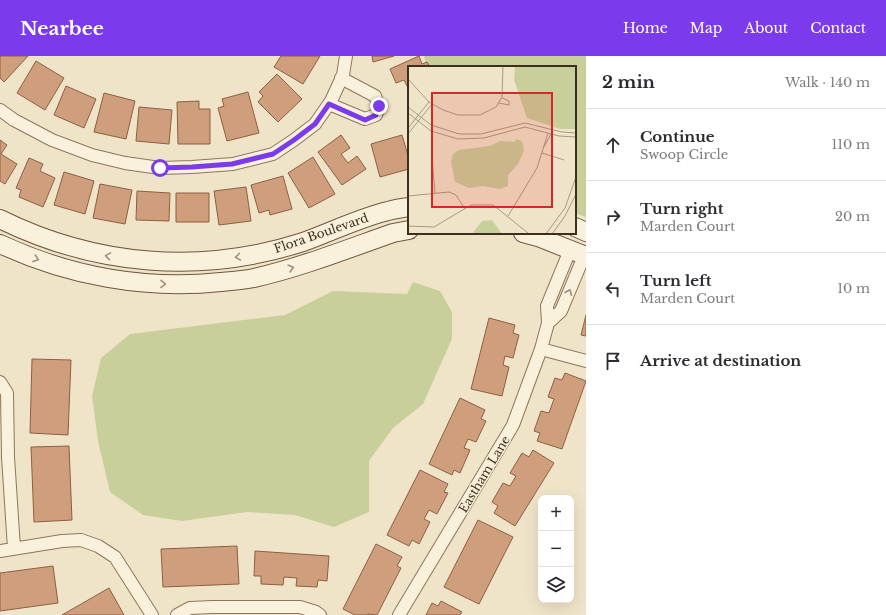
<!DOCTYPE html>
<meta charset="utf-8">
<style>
body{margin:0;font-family:"Libre Baskerville",serif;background:#f2f2f3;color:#2b2b33}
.controls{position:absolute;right:12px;bottom:12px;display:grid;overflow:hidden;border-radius:8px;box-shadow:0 4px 16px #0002}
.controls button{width:36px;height:36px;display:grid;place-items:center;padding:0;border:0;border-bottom:1px solid #e1e1e2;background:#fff;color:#2b2b33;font:20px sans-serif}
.stop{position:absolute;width:12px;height:12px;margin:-9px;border:3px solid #7c3aed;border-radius:50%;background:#fff}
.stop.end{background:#7c3aed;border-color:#fff;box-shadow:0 1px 4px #0008}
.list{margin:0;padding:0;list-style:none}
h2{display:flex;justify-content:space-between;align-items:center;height:52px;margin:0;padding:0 16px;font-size:17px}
h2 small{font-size:13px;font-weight:400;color:#7c7c81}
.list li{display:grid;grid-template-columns:26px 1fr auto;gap:12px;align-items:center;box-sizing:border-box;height:72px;padding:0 16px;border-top:1px solid #e1e1e2}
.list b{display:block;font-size:15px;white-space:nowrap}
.list p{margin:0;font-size:13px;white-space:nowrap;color:#7c7c81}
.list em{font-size:13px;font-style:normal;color:#7c7c81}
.icon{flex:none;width:22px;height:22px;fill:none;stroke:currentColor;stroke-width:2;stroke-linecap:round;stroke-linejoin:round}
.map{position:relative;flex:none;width:586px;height:559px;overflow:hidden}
header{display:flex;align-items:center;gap:24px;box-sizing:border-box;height:56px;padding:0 20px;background:#7c3aed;color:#fff}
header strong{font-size:19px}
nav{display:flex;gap:22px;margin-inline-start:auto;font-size:14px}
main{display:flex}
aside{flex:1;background:#fff}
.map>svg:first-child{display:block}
.green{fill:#c9cf9b}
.building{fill:#cf9f7d;stroke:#8d5f41}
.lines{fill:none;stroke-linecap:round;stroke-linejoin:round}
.street-casing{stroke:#8d765c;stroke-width:14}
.secondary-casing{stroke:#6f573f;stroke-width:20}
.street{stroke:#faf1dc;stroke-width:12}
.secondary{stroke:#faf1dc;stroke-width:18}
.oneway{stroke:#9c907e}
.route{stroke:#7c3aed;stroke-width:5}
.labels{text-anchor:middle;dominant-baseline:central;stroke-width:3;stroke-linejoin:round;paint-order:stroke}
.street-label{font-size:12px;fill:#3d2e20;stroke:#f7eed8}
.inset-road{fill:none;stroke:#a89b85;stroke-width:1}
.view{fill:#d62828;fill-opacity:0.15;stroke:#d62828;stroke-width:2}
.inset-edge{fill:none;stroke:#3d2e20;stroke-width:2}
</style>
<header>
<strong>Nearbee</strong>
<nav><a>Home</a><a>Map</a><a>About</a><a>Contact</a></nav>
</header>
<main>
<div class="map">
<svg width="586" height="559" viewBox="0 0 586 559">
<rect width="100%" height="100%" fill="#f0e4c8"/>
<path class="green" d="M424,0H586V161L575,157V11H427Z
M413,226L440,235L452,256V283L423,348L393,372L369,405V456L334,471L295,459L247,456L182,465L143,459L110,436L98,385L92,340L101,302L130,278L285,259L333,235L407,238Z"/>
<path class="building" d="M0,0H28L4,26L0,22Z
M281,0H320L303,28L274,11Z
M372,0H394L373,6Z
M419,0L422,8L427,6L430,11H409V34L404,24L396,27L390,13Z
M36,5L64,22L45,54L17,37Z
M277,18L302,43L278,66L258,46L263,40L259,36Z
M66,30L96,43L84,72L54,59Z
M248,36L259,77L227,85L218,52L224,50L222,43Z
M104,37L135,45L126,83L94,76Z
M199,45V53H210V88H178L177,46Z
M139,51L172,54L169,88L136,85Z
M341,79L350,92L341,98L348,107L357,100L366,113L342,129L318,96Z
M402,79L409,103V113L380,121L371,88Z
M0,84L7,89L1,98L17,108L5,128L0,125Z
M313,101L335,138L309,152L288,117Z
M29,102L43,108L40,115L55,122L43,151L19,141L21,134L16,132Z
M64,116L94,125L85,158L54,149Z
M283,120L292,153L270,159L269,154L259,157L251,129Z
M100,128L132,134L125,168L93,162Z
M246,131L251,165L219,169L214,135Z
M137,135L170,137L169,165L136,164Z
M176,137H209V166H176Z
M586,259V280L581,279Z
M489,262L515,269L513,277L519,279L513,302L505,300L503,309L509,311L502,340L471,333Z
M32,303L71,304L68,379L30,377Z
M565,317L586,325L562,393L537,385L540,377L534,375L541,355L549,357L554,343L548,341L555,322L562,324Z
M460,342L485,354L481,363L486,365L476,386L468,383L464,392L470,394L460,417L454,414L452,419L429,408Z
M69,390L72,464L34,466L31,391Z
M533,394L554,407L515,470L494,457L498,450L492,446L503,427L510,430L516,420L510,417L522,397L529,401Z
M420,414L448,428L444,436L448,437L437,458L429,454L424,463L430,466L419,488L412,484L409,490L387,479Z
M478,464L513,481L479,548L444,531Z
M376,488L402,501L397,510L401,512L377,559L368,558V559H355L343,553Z
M237,490L239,528L163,531L161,493Z
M255,495L329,500L327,525L318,524L317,531L296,530L297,522L284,521L283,529L261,528V520H254Z
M53,510L58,547L0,555V517Z
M109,532L124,559H62Z
M441,545L462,556L460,559H426L432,547L438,550Z"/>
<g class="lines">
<defs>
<path id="street" d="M329,48L365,63L376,59L379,50L375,40L341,22
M0,54L14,64L52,84L92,99L125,107L160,112L192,111L233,108L273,98L294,84L315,68L331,45L343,19L346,0
M548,267L561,255L584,200
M541,293L586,305
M0,326L7,337L8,401L14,492
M0,495L62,485L81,484L98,490L115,501L152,559
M177,559L190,552L212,551H300L316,556L320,559
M399,559L513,369L541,293L548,267L547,250L570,194"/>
<path id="secondary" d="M0,163C95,210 201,219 303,186C331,176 359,162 388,155C395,153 402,152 409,151
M575,171L586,176
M523,177L538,181L586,200
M0,188C69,220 145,234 221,226C232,225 244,224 254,222C302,211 347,193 393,177L409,174"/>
</defs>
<use href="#street" class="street-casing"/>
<use href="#secondary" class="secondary-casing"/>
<use href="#street" class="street"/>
<use href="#secondary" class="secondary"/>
</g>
<defs><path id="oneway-chevron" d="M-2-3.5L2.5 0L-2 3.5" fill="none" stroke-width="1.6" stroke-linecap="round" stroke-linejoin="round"/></defs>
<g class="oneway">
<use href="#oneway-chevron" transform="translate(108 200) rotate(-171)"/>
<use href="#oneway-chevron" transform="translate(238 201) rotate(171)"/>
<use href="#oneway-chevron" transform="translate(36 203) rotate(20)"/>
<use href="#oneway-chevron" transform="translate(291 212) rotate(-16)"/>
<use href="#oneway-chevron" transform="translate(163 228) rotate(1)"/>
<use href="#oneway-chevron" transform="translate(569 236) rotate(-67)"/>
</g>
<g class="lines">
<path class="route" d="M160,112L192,111L232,108L273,98L294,84L315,68L329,48L365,64L376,59L379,50"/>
</g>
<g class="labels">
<g class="street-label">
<text transform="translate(321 177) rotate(-19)">Flora Boulevard</text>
<text transform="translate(484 418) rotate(-59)">Eastham Lane</text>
</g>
</g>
<g transform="translate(408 10)">
<rect width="168" height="168" fill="#f0e4c8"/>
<path d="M107,0H168V63H152L119,52L106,14ZM108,73L114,75L116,85L110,98L100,109V120L92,123L75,120L61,122L47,116L43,96L45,88L51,84L82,80L92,75L107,76ZM84,154L94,168H64L74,155Z" fill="#c9cf9b"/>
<path class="inset-road" d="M0,13L21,36L35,44L50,49H72L88,41L94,31L95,0M91,37L101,39V35L94,32M0,41L23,59L51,68H73L117,57L154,66L168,67M0,47L23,65L50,73L76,72L117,61L151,70L168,71M0,62L21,36M0,68L24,38M136,81L143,68M134,87L156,94M24,92L27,127M0,130L41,126L48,129L57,143M100,150L129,102L140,67M0,160L26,161L63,139H85L120,167M138,168L157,142L168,111M144,168L157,150L168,128"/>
<path class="view" d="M24,27H144V141H24Z"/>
<rect width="168" height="168" class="inset-edge"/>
</g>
</svg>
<div class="controls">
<button>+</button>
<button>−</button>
<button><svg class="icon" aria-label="layers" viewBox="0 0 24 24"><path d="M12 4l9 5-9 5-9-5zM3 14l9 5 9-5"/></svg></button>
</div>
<div class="stop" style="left:160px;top:112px"></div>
<div class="stop end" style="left:379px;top:50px"></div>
</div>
<aside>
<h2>2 min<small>Walk · 140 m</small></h2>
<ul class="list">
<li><svg class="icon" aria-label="ahead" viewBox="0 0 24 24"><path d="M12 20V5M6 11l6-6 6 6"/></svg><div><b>Continue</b><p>Swoop Circle</p></div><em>110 m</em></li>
<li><svg class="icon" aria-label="right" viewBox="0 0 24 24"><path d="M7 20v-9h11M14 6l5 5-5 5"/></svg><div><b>Turn right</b><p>Marden Court</p></div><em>20 m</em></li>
<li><svg class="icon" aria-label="left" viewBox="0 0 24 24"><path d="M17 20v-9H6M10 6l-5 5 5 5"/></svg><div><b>Turn left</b><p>Marden Court</p></div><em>10 m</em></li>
<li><svg class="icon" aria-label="arrive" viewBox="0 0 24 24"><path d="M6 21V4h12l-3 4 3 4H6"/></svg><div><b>Arrive at destination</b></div></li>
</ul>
</aside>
</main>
